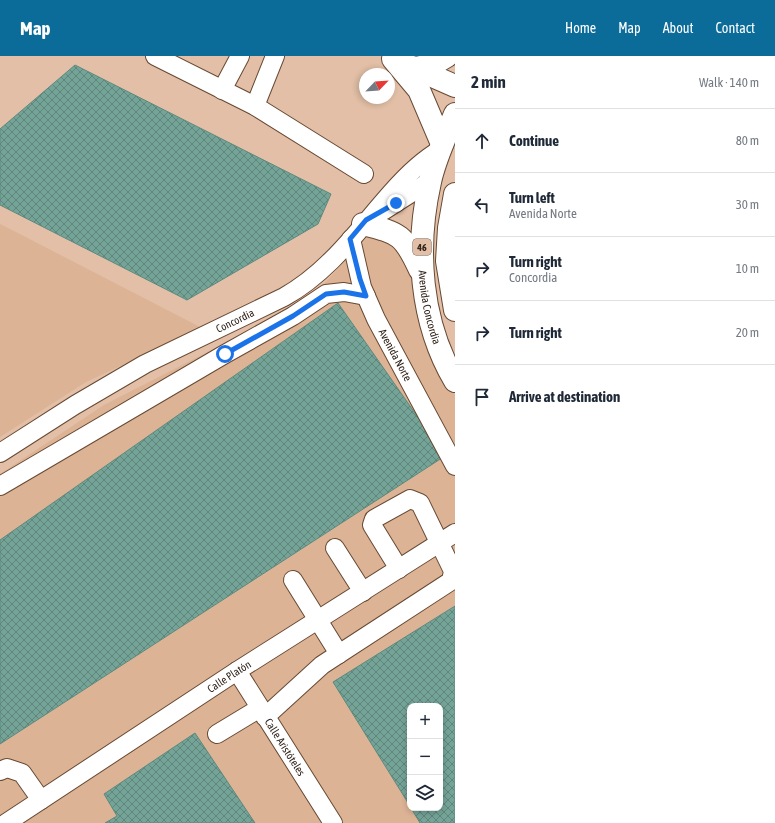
<!DOCTYPE html>
<meta charset="utf-8">
<style>
body{margin:0;font-family:"Asap Condensed",sans-serif;background:#f6f6f7;color:#1f2937}
.controls{position:absolute;right:12px;bottom:12px;display:grid;overflow:hidden;border-radius:8px;box-shadow:0 2px 6px #0003}
.controls button{width:36px;height:36px;display:grid;place-items:center;padding:0;border:0;border-bottom:1px solid #e0e1e3;background:#fff;color:#1f2937;font:20px sans-serif}
.compass{position:absolute;left:359px;top:12px;width:36px;height:36px;border-radius:50%;background:#fff;box-shadow:0 2px 6px #0003;rotate:65deg}
.stop{position:absolute;width:12px;height:12px;margin:-9px;border:3px solid #1a73e8;border-radius:50%;background:#fff}
.stop.end{background:#1a73e8;border-color:#fff;box-shadow:0 1px 4px #0008}
.list{margin:0;padding:0;list-style:none}
h2{display:flex;justify-content:space-between;align-items:center;height:52px;margin:0;padding:0 16px;font-size:17px}
h2 small{font-size:13px;font-weight:400;color:#747a83}
.list li{display:grid;grid-template-columns:26px 1fr auto;gap:12px;align-items:center;box-sizing:border-box;height:64px;padding:0 16px;border-top:1px solid #e0e1e3}
.list b{display:block;font-size:15px;white-space:nowrap}
.list p{margin:0;font-size:13px;white-space:nowrap;color:#747a83}
.list em{font-size:13px;font-style:normal;color:#747a83}
.icon{flex:none;width:22px;height:22px;fill:none;stroke:currentColor;stroke-width:2;stroke-linecap:round;stroke-linejoin:round}
.map{position:relative;flex:none;width:455px;height:767px;overflow:hidden}
header{display:flex;align-items:center;gap:24px;box-sizing:border-box;height:56px;padding:0 20px;background:#0b6c9a;color:#fff}
header strong{font-size:19px}
nav{display:flex;gap:22px;margin-inline-start:auto;font-size:14px}
main{display:flex}
aside{flex:1;background:#fff}
.map>svg:first-child{display:block}
.built{fill:#dcb395;fill-rule:evenodd}
.building{fill:url(#building-cross-hatch);stroke:#5c8a7f}
.lines{fill:none;stroke-linecap:round;stroke-linejoin:round}
.minor-casing{stroke:#674933;stroke-width:20}
.major-casing{stroke:#674933;stroke-width:24}
.minor{stroke:#fff;stroke-width:18}
.major{stroke:#fff;stroke-width:22}
.route{stroke:#1a73e8;stroke-width:5}
.labels{text-anchor:middle;dominant-baseline:central;stroke-width:3;stroke-linejoin:round;paint-order:stroke}
.shield{fill:#e2bfa6;stroke:#665244;stroke-width:1}
.shield-label{font-size:10px;font-weight:bold;fill:#31241a}
.street-label{font-size:11px;fill:#31241a;stroke:#e2bfa6}
</style>
<header>
<strong>Map</strong>
<nav><a>Home</a><a>Map</a><a>About</a><a>Contact</a></nav>
</header>
<main>
<div class="map">
<svg width="455" height="767" viewBox="0 0 455 767">
<defs>
<pattern id="building-cross-hatch" width="8" height="8" patternUnits="userSpaceOnUse"><rect width="8" height="8" fill="#74a397"/><path d="M0 0l8 8M0 8l8-8" fill="none" stroke="#60857a"/></pattern>
</defs>
<rect width="100%" height="100%" fill="#e2bfa6"/>
<path class="built" d="M0,168L12,174L202,272L86,326L0,381Z
M377,171L399,177L441,316L455,339V767H0V418L104,349L309,244ZM410,650H440V752H410Z"/>
<path class="building" d="M75,9L331,138L318,168L187,244L0,149V73Z
M338,247L445,400L0,688V484Z
M455,550V767H420L411,752H440V650H410V750L333,626Z
M195,677L255,767H105L117,760L104,738Z"/>
<g class="lines">
<defs>
<g id="minor">
<path d="M155,0L255,50L364,118"/>
<path d="M222,34L240,0"/>
<path d="M255,50L275,0"/>
<path d="M383,155L430,125"/>
<path id="s1" d="M351,183L362,231L376,263L455,410"/>
<path id="s2" d="M0,397L75,349L145,308L284,241C329,216 359,173 392,136C407,119 421,105 440,94"/>
<path d="M0,430L225,298L293,260L326,238L344,236L366,240"/>
<path d="M335,492L363,536"/>
<path d="M293,524L339,598"/>
<path id="s3" d="M237,615L333,767"/>
<path d="M265,661L322,609L451,525L453,515L420,447L410,443L374,463L372,469L399,513"/>
<path d="M217,678L260,652"/>
<path d="M0,715L7,712L22,717L41,744"/>
<path id="s4" d="M6,767L237,615L455,477"/>
</g>
<g id="major">
<path d="M393,3L419,34L442,88"/>
<path d="M398,5L455,30"/>
<path d="M415,12L432,9L447,0"/>
<path id="s5" d="M455,58C446,80 435,102 430,126C415,192 420,266 455,325"/>
<path d="M455,138L449,172L447,205L455,254"/>
<path d="M363,168C400,177 404,179 420,214"/>
</g>
</defs>
<use href="#minor" class="minor-casing"/>
<use href="#major" class="major-casing"/>
<use href="#minor" class="minor"/>
<use href="#major" class="major"/>
</g>
<g class="lines">
<path class="route" d="M225,298L293,260L326,238L344,236L366,240L360,223L350,183L366,164L396,147"/>
</g>
<g class="labels">
<rect class="shield" x="413" y="183" width="18" height="16" rx="3"/>
<g class="shield-label">
<text x="422" y="191">46</text>
</g>
<g class="street-label">
<text stroke="none"><textPath href="#s5" startOffset="199">Avenida Concordia</textPath></text>
<text stroke="none"><textPath href="#s2" startOffset="270">Concordia</textPath></text>
<text stroke="none"><textPath href="#s1" startOffset="125">Avenida Norte</textPath></text>
<text stroke="none"><textPath href="#s4" startOffset="267">Calle Platón</textPath></text>
<text stroke="none"><textPath href="#s3" startOffset="90">Calle Aristóteles</textPath></text>
</g>
</g>
</svg>
<div class="controls">
<button>+</button>
<button>−</button>
<button><svg class="icon" aria-label="layers" viewBox="0 0 24 24"><path d="M12 4l9 5-9 5-9-5zM3 14l9 5 9-5"/></svg></button>
</div>
<svg class="compass" viewBox="-18 -18 36 36"><path d="M0-13l5 13h-10z" fill="#e53935"/><path d="M0 13l5-13h-10z" fill="#747a83"/></svg>
<div class="stop" style="left:225px;top:298px"></div>
<div class="stop end" style="left:396px;top:147px"></div>
</div>
<aside>
<h2>2 min<small>Walk · 140 m</small></h2>
<ul class="list">
<li><svg class="icon" aria-label="ahead" viewBox="0 0 24 24"><path d="M12 20V5M6 11l6-6 6 6"/></svg><div><b>Continue</b></div><em>80 m</em></li>
<li><svg class="icon" aria-label="left" viewBox="0 0 24 24"><path d="M17 20v-9H6M10 6l-5 5 5 5"/></svg><div><b>Turn left</b><p>Avenida Norte</p></div><em>30 m</em></li>
<li><svg class="icon" aria-label="right" viewBox="0 0 24 24"><path d="M7 20v-9h11M14 6l5 5-5 5"/></svg><div><b>Turn right</b><p>Concordia</p></div><em>10 m</em></li>
<li><svg class="icon" aria-label="right" viewBox="0 0 24 24"><path d="M7 20v-9h11M14 6l5 5-5 5"/></svg><div><b>Turn right</b></div><em>20 m</em></li>
<li><svg class="icon" aria-label="arrive" viewBox="0 0 24 24"><path d="M6 21V4h12l-3 4 3 4H6"/></svg><div><b>Arrive at destination</b></div></li>
</ul>
</aside>
</main>
